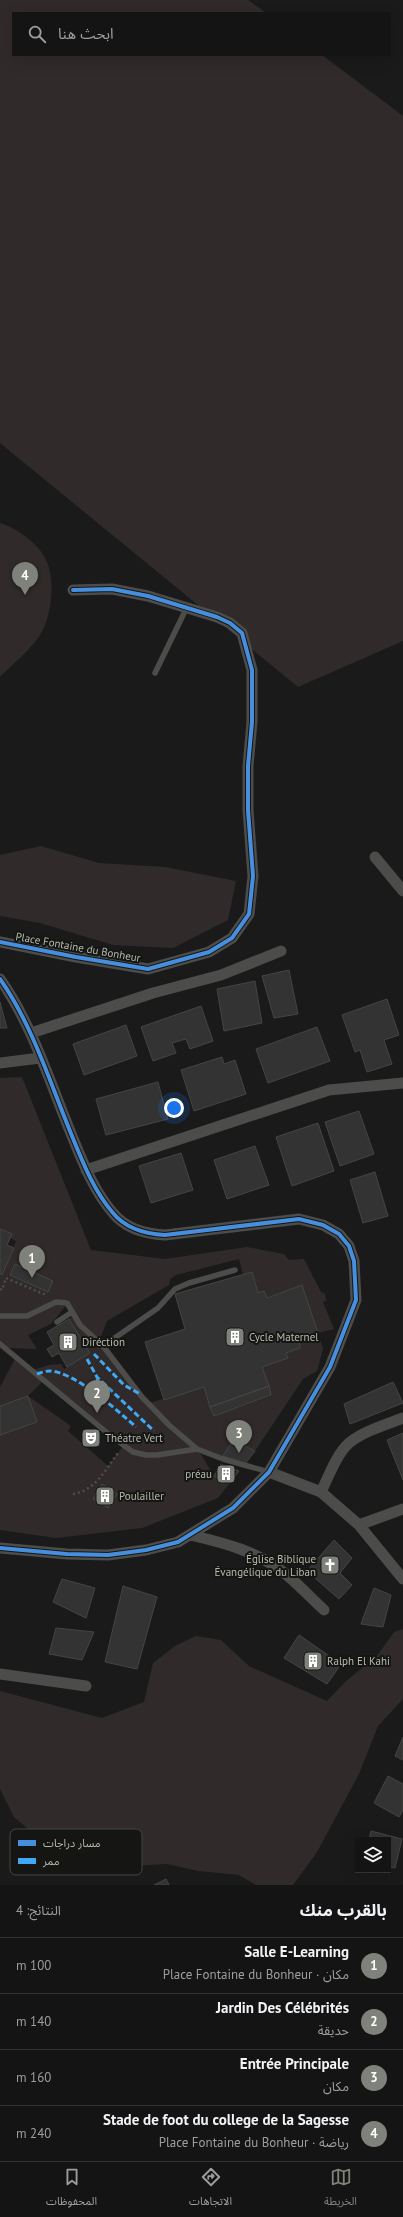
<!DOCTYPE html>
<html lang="ar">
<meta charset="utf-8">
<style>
body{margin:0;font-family:"PT Sans","Noto Sans Arabic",sans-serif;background:#1d1d1d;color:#f1f3f6;direction:rtl}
.controls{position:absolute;right:12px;bottom:12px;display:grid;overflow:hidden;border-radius:0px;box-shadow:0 4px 16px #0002}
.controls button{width:36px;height:36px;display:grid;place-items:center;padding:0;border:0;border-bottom:1px solid #333334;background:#141414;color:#f1f3f6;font:20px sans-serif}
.you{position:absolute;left:174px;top:1108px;width:14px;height:14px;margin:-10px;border:3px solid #fff;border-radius:50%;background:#1a73e8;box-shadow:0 0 0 6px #1a73e833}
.badge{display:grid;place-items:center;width:26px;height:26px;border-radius:50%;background:#7f827a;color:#fff;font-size:13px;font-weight:700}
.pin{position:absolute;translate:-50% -33px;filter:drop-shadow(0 1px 2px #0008)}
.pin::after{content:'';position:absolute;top:21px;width:14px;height:12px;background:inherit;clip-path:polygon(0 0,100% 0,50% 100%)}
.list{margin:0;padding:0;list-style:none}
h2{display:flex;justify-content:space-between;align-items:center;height:52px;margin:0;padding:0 16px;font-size:17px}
h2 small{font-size:13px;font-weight:400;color:#9d9ea0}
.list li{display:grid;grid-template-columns:26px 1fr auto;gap:12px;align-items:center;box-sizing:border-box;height:56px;padding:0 16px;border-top:1px solid #333334}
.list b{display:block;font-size:15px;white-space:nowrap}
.list p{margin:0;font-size:13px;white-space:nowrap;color:#9d9ea0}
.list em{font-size:13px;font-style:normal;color:#9d9ea0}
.icon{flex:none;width:22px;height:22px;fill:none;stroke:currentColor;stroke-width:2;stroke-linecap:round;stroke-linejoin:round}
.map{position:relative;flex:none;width:403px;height:1885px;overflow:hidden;direction:ltr}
.search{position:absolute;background:#141414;box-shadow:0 4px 16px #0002;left:12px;right:12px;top:12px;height:44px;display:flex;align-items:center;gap:10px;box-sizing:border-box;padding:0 14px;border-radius:0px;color:#9d9ea0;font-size:15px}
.sheet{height:276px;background:#141414}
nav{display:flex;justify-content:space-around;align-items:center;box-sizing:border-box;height:56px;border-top:1px solid #333334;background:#141414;font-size:11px;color:#9d9ea0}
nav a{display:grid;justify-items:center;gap:2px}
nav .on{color:#7f827a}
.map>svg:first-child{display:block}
.green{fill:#312a2b;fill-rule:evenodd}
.building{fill:#323332;stroke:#454643}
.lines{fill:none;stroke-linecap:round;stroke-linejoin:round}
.path{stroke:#4d4e4a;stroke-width:2.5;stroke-dasharray:2 3;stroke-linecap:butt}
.service{stroke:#4c4c4a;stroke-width:5.5}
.minor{stroke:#4c4c4a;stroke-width:11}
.quiet{stroke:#3fa9f5;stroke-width:3;stroke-dasharray:6 3;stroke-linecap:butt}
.cycleway-casing{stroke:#151614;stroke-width:6}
.cycleway{stroke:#468fdf;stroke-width:4}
.labels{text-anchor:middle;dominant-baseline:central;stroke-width:4;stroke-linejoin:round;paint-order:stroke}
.street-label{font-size:11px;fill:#b6baad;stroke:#151614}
.poi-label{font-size:11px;fill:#b6baad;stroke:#151614;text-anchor:start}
.key{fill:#151614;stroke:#454742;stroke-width:1}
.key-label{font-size:11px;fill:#b6baad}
</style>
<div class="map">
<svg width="403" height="1885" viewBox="0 0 403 1885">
<rect width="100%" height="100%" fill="#1a1a1a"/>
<path class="green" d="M0,0H248L266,13H13V55H322L403,116V641L298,687L0,443Z
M0,523C16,528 37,542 45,558C56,577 52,617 40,635C33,647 11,666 0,677Z
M41,846L99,863L165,867L236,881L228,920L173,948L113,945L40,923L0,916V855Z
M22,1077L91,1250L165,1259L247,1247L284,1254L289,1260L304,1259L321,1292L325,1294L326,1301L323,1302L334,1329L318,1333L323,1349L317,1371L303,1379L255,1451L233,1440L223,1459L198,1449L214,1476L230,1483L218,1498L142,1528L56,1538L0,1530V1387L16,1357L33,1370L49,1365L61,1364L64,1369L90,1353L69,1319L73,1315L67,1304L51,1324L28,1335L37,1349L5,1348L0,1344V1274L2,1275L16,1241L0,1233V1078ZM239,1259L243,1275L252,1273L260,1300L302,1285L318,1333L299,1340L300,1348L286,1353L288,1358L262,1367L271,1396L214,1416L204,1387L149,1403L99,1342L107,1321L169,1285L170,1279L176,1275ZM44,1380L123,1446L108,1466L68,1431L71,1426L28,1396Z
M403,1629V1699L378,1726L359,1774L317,1852L293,1885H256L239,1875L198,1871L167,1864L74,1869L14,1817L0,1789V1691L102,1718L144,1702L153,1663L175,1646L196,1636L221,1640L249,1666L327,1701L346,1681L377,1656L394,1632Z"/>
<path class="building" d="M289,970L298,1014L274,1018L262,976Z
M255,981L262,1023L224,1031L217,989Z
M387,999L399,1035L384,1040L392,1064L367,1072L360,1050L355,1052L342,1015Z
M0,1002L7,1028H0Z
M201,1006L213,1041L190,1049L186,1039L172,1043L176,1053L153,1061L141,1027Z
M126,1025L137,1056L84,1075L73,1044Z
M317,1027L330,1061L268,1083L256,1049Z
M222,1057L224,1064L235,1060L246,1094L194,1111L181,1070Z
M158,1082L168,1119L106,1135L96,1099Z
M359,1111L374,1154L340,1166L325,1122Z
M318,1123L334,1171L292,1186L276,1137Z
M255,1146L269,1185L227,1199L214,1160Z
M181,1153L193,1190L151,1203L139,1166Z
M375,1172L388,1216L363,1223L350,1180Z
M0,1229L12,1234L7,1245L14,1248L2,1275L0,1274Z
M15,1264L53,1281L48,1292L10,1275Z
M252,1272L258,1293L264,1291L267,1298L302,1285L318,1333L299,1340L300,1348L286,1353L288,1358L262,1367L269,1386L210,1407L204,1387L164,1400L145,1342L185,1329L175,1294Z
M69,1319L90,1353L67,1367L59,1353L52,1357L47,1349L54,1345L47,1332Z
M393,1382L403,1403L350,1424L344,1404Z
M269,1386L271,1395L214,1416L210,1407Z
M28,1396L37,1422L0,1435V1406Z
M403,1433V1480L387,1440Z
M233,1440L255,1451L245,1464L223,1456Z
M221,1464L239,1471L230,1483L214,1476Z
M102,1484L117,1494L108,1508L93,1499Z
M334,1540L352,1558L340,1573L352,1585L339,1599L307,1571Z
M62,1579L95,1588L86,1618L53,1602Z
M123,1586L157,1597L137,1669L105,1662Z
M374,1588L391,1595L383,1627L361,1624Z
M56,1628L94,1632L82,1660L49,1654Z
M299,1635L341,1664L327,1684L284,1658Z
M403,1737V1760L395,1756Z
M388,1776L403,1784V1810L399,1817L374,1803Z
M371,1831L402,1839L395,1868L388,1867V1840H369Z
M166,1879L169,1885H154Z"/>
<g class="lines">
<path class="path" d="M0,1289L2,1290L6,1278L46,1295
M73,1494C96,1490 105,1470 118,1453"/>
<path class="service" d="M155,673L187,607
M0,1316H27L56,1302L67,1303L80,1325L103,1346L142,1397L169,1425L197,1449L223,1459L269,1472
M57,1322L72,1312
M0,1344L111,1436L133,1452L146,1455H157L197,1449
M103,1346L158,1308L175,1289L189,1283L235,1270"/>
<path class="minor" d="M375,857L403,891
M0,942L76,957L148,969L209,952L232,938L249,914L253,876L248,810V766L252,722V670L242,633L230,623L217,617L148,596L112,589L73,590
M0,979C33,1026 50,1083 72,1136C83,1163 94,1191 113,1213C126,1229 146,1234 165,1235L299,1219L323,1225L339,1234L349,1246L354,1261L356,1300L330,1367L269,1472L233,1508L178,1542L146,1550L108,1555L67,1554L0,1548
M31,1033L153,993L221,975L281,951
M0,1063L40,1058
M86,1170L329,1090L403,1083
M269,1472L321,1492L359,1525L403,1579
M321,1492C329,1476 336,1455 349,1443C364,1431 385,1425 403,1418
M359,1525L403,1509
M190,1535C225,1543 260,1552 288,1576C301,1587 312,1599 324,1610
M0,1674L86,1686"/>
<path class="quiet" d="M94,1354L124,1385L140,1394
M87,1359L97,1377L154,1431
M37,1374C40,1373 45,1371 49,1371C74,1371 118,1411 136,1427
M97,1377L101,1398"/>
<defs>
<path id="cycleway" d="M0,942L76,957L148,969L209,952L232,938L249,914L253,876L248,810V766L252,722V670L242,633L230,623L217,617L148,596L112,589L73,590
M0,979C33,1026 50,1083 72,1136C83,1163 94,1191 113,1213C126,1229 146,1234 165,1235L299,1219L323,1225L339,1234L349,1246L354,1261L356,1300L330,1367L269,1472L233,1508L178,1542L146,1550L108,1555L67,1554L0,1548"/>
</defs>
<use href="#cycleway" class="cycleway-casing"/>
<use href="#cycleway" class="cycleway"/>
</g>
<defs>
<symbol id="building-square" viewBox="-11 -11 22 22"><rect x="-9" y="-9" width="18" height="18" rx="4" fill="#7f827a" stroke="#151614"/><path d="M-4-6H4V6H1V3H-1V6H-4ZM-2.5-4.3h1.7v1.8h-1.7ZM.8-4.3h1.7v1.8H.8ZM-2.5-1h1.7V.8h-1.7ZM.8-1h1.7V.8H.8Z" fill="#fff"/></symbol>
<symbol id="theatre-square" viewBox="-11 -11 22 22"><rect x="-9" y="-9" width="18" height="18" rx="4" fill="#7f827a" stroke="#151614"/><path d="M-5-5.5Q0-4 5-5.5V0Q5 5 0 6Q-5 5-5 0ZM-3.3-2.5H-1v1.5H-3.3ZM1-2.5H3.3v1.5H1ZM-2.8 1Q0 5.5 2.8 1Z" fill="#fff"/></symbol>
<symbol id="church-square" viewBox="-11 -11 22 22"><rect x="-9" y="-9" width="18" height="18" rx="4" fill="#7f827a" stroke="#151614"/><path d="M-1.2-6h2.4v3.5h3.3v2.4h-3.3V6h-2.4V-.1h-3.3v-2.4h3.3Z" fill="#fff"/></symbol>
</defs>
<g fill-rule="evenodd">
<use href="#building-square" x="224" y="1326" width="22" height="22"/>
<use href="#building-square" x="57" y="1331" width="22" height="22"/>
<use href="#theatre-square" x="80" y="1427" width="22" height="22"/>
<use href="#building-square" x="215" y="1463" width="22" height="22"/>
<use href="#building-square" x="94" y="1485" width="22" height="22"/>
<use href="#church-square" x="319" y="1554" width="22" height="22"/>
<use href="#building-square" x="302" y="1650" width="22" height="22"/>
</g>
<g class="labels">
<g class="street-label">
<text transform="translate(78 947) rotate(10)">Place Fontaine du Bonheur</text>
</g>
<g class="poi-label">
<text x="249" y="1337">Cycle Maternel</text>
<text x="82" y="1342">Diréction</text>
<text x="105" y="1438">Théatre Vert</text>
<text x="212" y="1474" text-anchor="end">préau</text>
<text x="119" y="1496">Poulailler</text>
<text x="316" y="1559" text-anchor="end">Église Biblique<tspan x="316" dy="13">Évangélique du Liban</tspan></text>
<text x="327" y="1661">Ralph El Kahi</text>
</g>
</g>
<rect x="10" y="1829" width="132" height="46" rx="6" class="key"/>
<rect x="18" y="1840" width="18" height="6" fill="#468fdf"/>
<rect x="18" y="1858" width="18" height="6" fill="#3fa9f5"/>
<g class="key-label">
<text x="43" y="1847">مسار دراجات</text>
<text x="43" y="1865">ممر</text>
</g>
</svg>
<div class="controls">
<button><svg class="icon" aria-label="layers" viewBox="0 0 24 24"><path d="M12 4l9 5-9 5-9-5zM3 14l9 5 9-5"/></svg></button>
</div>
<div class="you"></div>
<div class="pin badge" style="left:32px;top:1278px">1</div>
<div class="pin badge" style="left:97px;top:1413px">2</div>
<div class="pin badge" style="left:239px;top:1453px">3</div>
<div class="pin badge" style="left:25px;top:595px">4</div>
<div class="search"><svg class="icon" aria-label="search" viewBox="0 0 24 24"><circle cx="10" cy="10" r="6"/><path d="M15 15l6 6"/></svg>ابحث هنا</div>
</div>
<section class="sheet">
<h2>بالقرب منك<small>النتائج: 4</small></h2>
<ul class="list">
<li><span class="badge">1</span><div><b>Salle E-Learning</b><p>مكان · Place Fontaine du Bonheur</p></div><em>100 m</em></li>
<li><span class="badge">2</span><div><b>Jardin Des Célébrités</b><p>حديقة</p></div><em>140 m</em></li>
<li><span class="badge">3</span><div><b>Entrée Principale</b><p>مكان</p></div><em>160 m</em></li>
<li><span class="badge">4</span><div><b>Stade de foot du college de la Sagesse</b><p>رياضة · Place Fontaine du Bonheur</p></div><em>240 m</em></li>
</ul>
</section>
<nav>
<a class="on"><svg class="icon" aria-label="map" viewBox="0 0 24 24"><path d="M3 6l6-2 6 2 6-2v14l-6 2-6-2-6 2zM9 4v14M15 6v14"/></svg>الخريطة</a>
<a><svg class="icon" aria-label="directions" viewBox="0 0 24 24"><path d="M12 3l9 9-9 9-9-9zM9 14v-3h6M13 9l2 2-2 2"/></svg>الاتجاهات</a>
<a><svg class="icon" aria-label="saved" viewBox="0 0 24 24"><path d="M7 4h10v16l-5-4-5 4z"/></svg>المحفوظات</a>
</nav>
